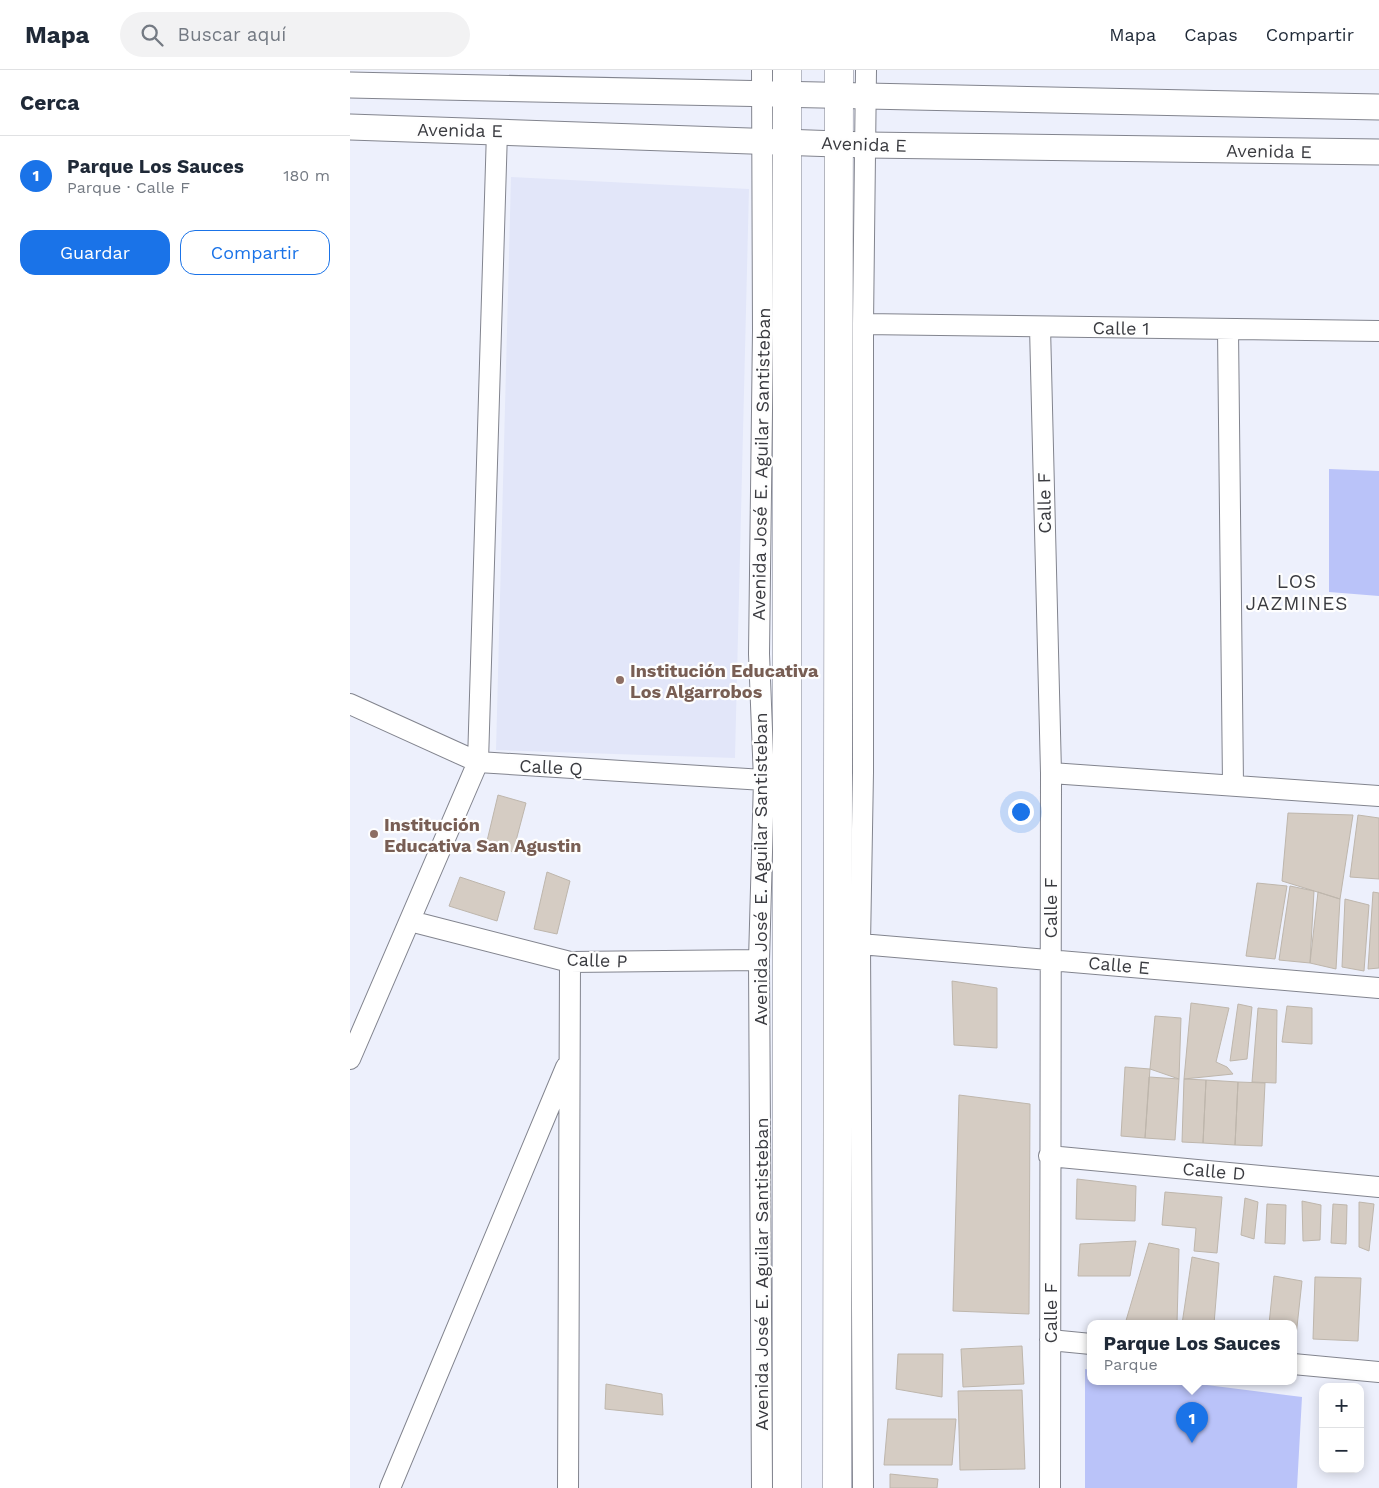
<!DOCTYPE html>
<html lang="es">
<meta charset="utf-8">
<style>
body{margin:0;font-family:"Work Sans",sans-serif;background:#f2f2f3;color:#1f2937}
.controls{position:absolute;right:15px;bottom:15px;display:grid;overflow:hidden;border-radius:10px;box-shadow:0 2px 12px #0003}
.controls button{width:45px;height:45px;display:grid;place-items:center;padding:0;border:0;border-bottom:1px solid #e0e1e3;background:#fff;color:#1f2937;font:25px sans-serif}
.you{position:absolute;left:670px;top:741px;width:18px;height:18px;margin:-12px;border:4px solid #fff;border-radius:50%;background:#1a73e8;box-shadow:0 0 0 8px #1a73e833}
.badge{display:grid;place-items:center;width:32px;height:32px;border-radius:50%;background:#1a73e8;color:#fff;font-size:16px;font-weight:700}
.pin{position:absolute;translate:-50% -41px;filter:drop-shadow(0 1px 2px #0008)}
.pin::after{content:'';position:absolute;top:26px;width:18px;height:15px;background:inherit;clip-path:polygon(0 0,100% 0,50% 100%)}
.popup{position:absolute;left:737px;top:1250px;width:210px;height:65px;box-sizing:border-box;display:grid;place-content:center;border-radius:10px;background:#fff;filter:drop-shadow(0 1px 4px #0005);font-size:16px;white-space:nowrap;color:#747a83}
.popup b{font-size:19px;color:#1f2937}
.popup::after{content:'';position:absolute;left:50%;top:100%;margin-left:-10px;border:10px solid transparent;border-top-color:#fff}
.list{margin:0;padding:0;list-style:none}
h2{display:flex;justify-content:space-between;align-items:center;height:65px;margin:0;padding:0 20px;font-size:21px}
h2 small{font-size:16px;font-weight:400;color:#747a83}
.list li{display:grid;grid-template-columns:32px 1fr auto;gap:15px;align-items:center;box-sizing:border-box;height:80px;padding:0 20px;border-top:1px solid #e0e1e3}
.list b{display:block;font-size:19px;white-space:nowrap}
.list p{margin:0;font-size:16px;white-space:nowrap;color:#747a83}
.list em{font-size:16px;font-style:normal;color:#747a83}
.actions{display:flex;gap:10px;padding:15px 20px}
.actions a{flex:1;padding:11px 0;border:1px solid #1a73e8;border-radius:15px;text-align:center;font-size:18px;color:#1a73e8}
.actions .main{background:#1a73e8;color:#fff}
.icon{flex:none;width:28px;height:28px;fill:none;stroke:currentColor;stroke-width:2;stroke-linecap:round;stroke-linejoin:round}
.map{position:relative;flex:none;width:1029px;height:1418px;overflow:hidden}
header{display:flex;align-items:center;gap:30px;box-sizing:border-box;height:70px;padding:0 25px;background:#fff;border-bottom:1px solid #e0e1e3}
header strong{font-size:24px}
nav{display:flex;gap:28px;margin-inline-start:auto;font-size:18px}
.search{width:350px;height:45px;background:#f2f2f3;display:flex;align-items:center;gap:12px;box-sizing:border-box;padding:0 18px;border-radius:28px;color:#747a83;font-size:19px}
main{display:flex}
aside{flex:1;background:#fff}
.map>svg:first-child{display:block}
.built{fill:#e2e6f9}
.green{fill:#bac3f9}
.building{fill:#d5ccc3;stroke:#beb6ac}
.lines{fill:none;stroke-linecap:round;stroke-linejoin:round}
.minor-casing{stroke:#82848e;stroke-width:22}
.tertiary-casing{stroke:#82848e;stroke-width:27}
.secondary-casing{stroke:#82848e;stroke-width:29}
.minor{stroke:#fff;stroke-width:20}
.tertiary{stroke:#fff;stroke-width:25}
.secondary{stroke:#fff;stroke-width:28}
.education-dot{fill:#8d6e63;stroke:#fefefe;stroke-width:2}
.labels{text-anchor:middle;dominant-baseline:central;stroke-width:4.5;stroke-linejoin:round;paint-order:stroke}
.street-label{font-size:18px;fill:#3a3b40;stroke:#fefefe}
.education-label{font-size:18px;font-weight:bold;fill:#785e54;stroke:#fefefe;text-anchor:start}
.neighbourhood-label{font-size:19px;letter-spacing:1px;fill:#3a3b40;stroke:#fefefe}
</style>
<header>
<strong>Mapa</strong>
<div class="search"><svg class="icon" aria-label="search" viewBox="0 0 24 24"><circle cx="10" cy="10" r="6"/><path d="M15 15l6 6"/></svg>Buscar aquí</div>
<nav><a>Mapa</a><a>Capas</a><a>Compartir</a></nav>
</header>
<main>
<aside>
<h2>Cerca<small></small></h2>
<ul class="list">
<li><span class="badge">1</span><div><b>Parque Los Sauces</b><p>Parque · Calle F</p></div><em>180 m</em></li>
</ul>
<div class="actions"><a class="main">Guardar</a><a>Compartir</a></div>
</aside>
<div class="map">
<svg width="1029" height="1418" viewBox="0 0 1029 1418">
<rect width="100%" height="100%" fill="#edf0fc"/>
<path class="built" d="M161,107L399,119L385,688L146,680Z"/>
<path class="green" d="M979,399L1029,401V526L979,522Z
M735,1299L741,1300V1312H833L952,1327L947,1418H735Z"/>
<path class="building" d="M148,725L176,733L163,782L137,771Z
M938,743L1003,745L990,829L932,811Z
M1008,745L1029,748V809L1000,807Z
M197,802L220,811L207,864L184,859Z
M110,807L155,822L147,851L99,836Z
M907,813L937,816L925,889L896,886Z
M940,816L964,821L960,893L929,890Z
M968,822L990,829L986,899L960,893Z
M1023,822L1029,823V898L1018,899Z
M995,829L1019,835L1014,901L992,897Z
M602,911L647,918V978L604,975Z
M841,933L879,938L866,992L877,997L883,1004L834,1009Z
M888,934L902,937L897,989L880,991Z
M937,936L962,938V974L932,972Z
M908,938L927,940L926,1013L902,1012Z
M805,946L831,948L829,1009L800,999Z
M775,997L800,999L795,1068L771,1066Z
M799,1007L829,1009L825,1070L795,1068Z
M834,1009L856,1010L853,1073L832,1072Z
M856,1010L888,1012L885,1075L853,1073Z
M888,1012L915,1013L912,1076L885,1075Z
M609,1025L680,1034L679,1244L603,1241Z
M727,1109L786,1116L785,1151L726,1149Z
M815,1122L872,1127L867,1183L844,1181L846,1158L812,1155Z
M895,1128L908,1132L904,1169L891,1165Z
M952,1131L971,1135L970,1170L953,1171Z
M1009,1132L1024,1134L1019,1181L1009,1177Z
M917,1134L936,1135L935,1174L915,1173Z
M983,1134L997,1135L996,1174L981,1173Z
M786,1171L780,1206H728L730,1174Z
M799,1173L829,1179L827,1254H775Z
M842,1187L869,1193L864,1254H832Z
M924,1206L952,1211L946,1266L943,1265V1254H919Z
M965,1207L1011,1208L1008,1271L963,1269Z
M672,1276L674,1314L613,1317L611,1279Z
M548,1284H593L592,1327L546,1319Z
M256,1314L312,1324L313,1345L255,1339Z
M672,1320L675,1399L610,1400L608,1321Z
M538,1349H606L602,1395H534Z
M540,1404L588,1409L587,1418H540Z"/>
<g class="lines">
<defs>
<path id="minor" d="M513,254L1029,261
M690,257L701,703L700,1418
M878,260L883,715
M0,634L128,692L414,710
M701,703L1029,726
M60,851L220,892L409,890
M510,874L1029,918
M0,989L128,692L147,61
M699,1086L1029,1117
M700,1270L741,1274
M943,1294L1029,1302
M40,1418L216,997
M218,1418L220,892
M412,1418L409,890L414,710L409,584L413,260L412,0
M513,1418L510,874L513,702V254L516,0"/>
<path id="tertiary" d="M0,15L1029,37
M0,57L516,75L1029,82"/>
<path id="secondary" d="M437,1418V0
M487,1418L489,0"/>
</defs>
<use href="#minor" class="minor-casing"/>
<use href="#tertiary" class="tertiary-casing"/>
<use href="#secondary" class="secondary-casing"/>
<use href="#minor" class="minor"/>
<use href="#tertiary" class="tertiary"/>
<use href="#secondary" class="secondary"/>
</g>
<g class="education-dot">
<circle cx="270" cy="610" r="5"/>
<circle cx="24" cy="764" r="5"/>
</g>
<g class="labels">
<g class="street-label">
<text transform="translate(110 60) rotate(1)">Avenida E</text>
<text transform="translate(514 74) rotate(2)">Avenida E</text>
<text transform="translate(919 81) rotate(1)">Avenida E</text>
<text transform="translate(771 258) rotate(1)">Calle 1</text>
<text transform="translate(411 394) rotate(-89)">Avenida José E. Aguilar Santisteban</text>
<text transform="translate(694 433) rotate(-91)">Calle F</text>
<text transform="translate(201 697) rotate(3)">Calle Q</text>
<text transform="translate(410 799) rotate(-90)">Avenida José E. Aguilar Santisteban</text>
<text transform="translate(700 838) rotate(-90)">Calle F</text>
<text transform="translate(247 890) rotate(2)">Calle P</text>
<text transform="translate(769 895) rotate(5)">Calle E</text>
<text transform="translate(864 1101) rotate(5)">Calle D</text>
<text transform="translate(411 1204) rotate(-90)">Avenida José E. Aguilar Santisteban</text>
<text transform="translate(700 1243) rotate(-90)">Calle F</text>
</g>
<g class="education-label">
<text x="280" y="600">Institución Educativa<tspan x="280" dy="21">Los Algarrobos</tspan></text>
<text x="34" y="754">Institución<tspan x="34" dy="21">Educativa San Agustin</tspan></text>
</g>
<g class="neighbourhood-label">
<text x="947" y="511">LOS<tspan x="947" dy="22">JAZMINES</tspan></text>
</g>
</g>
</svg>
<div class="controls">
<button>+</button>
<button>−</button>
</div>
<div class="you"></div>
<div class="pin badge" style="left:842px;top:1373px">1</div>
<div class="popup"><b>Parque Los Sauces</b>Parque</div>
</div>
</main>
